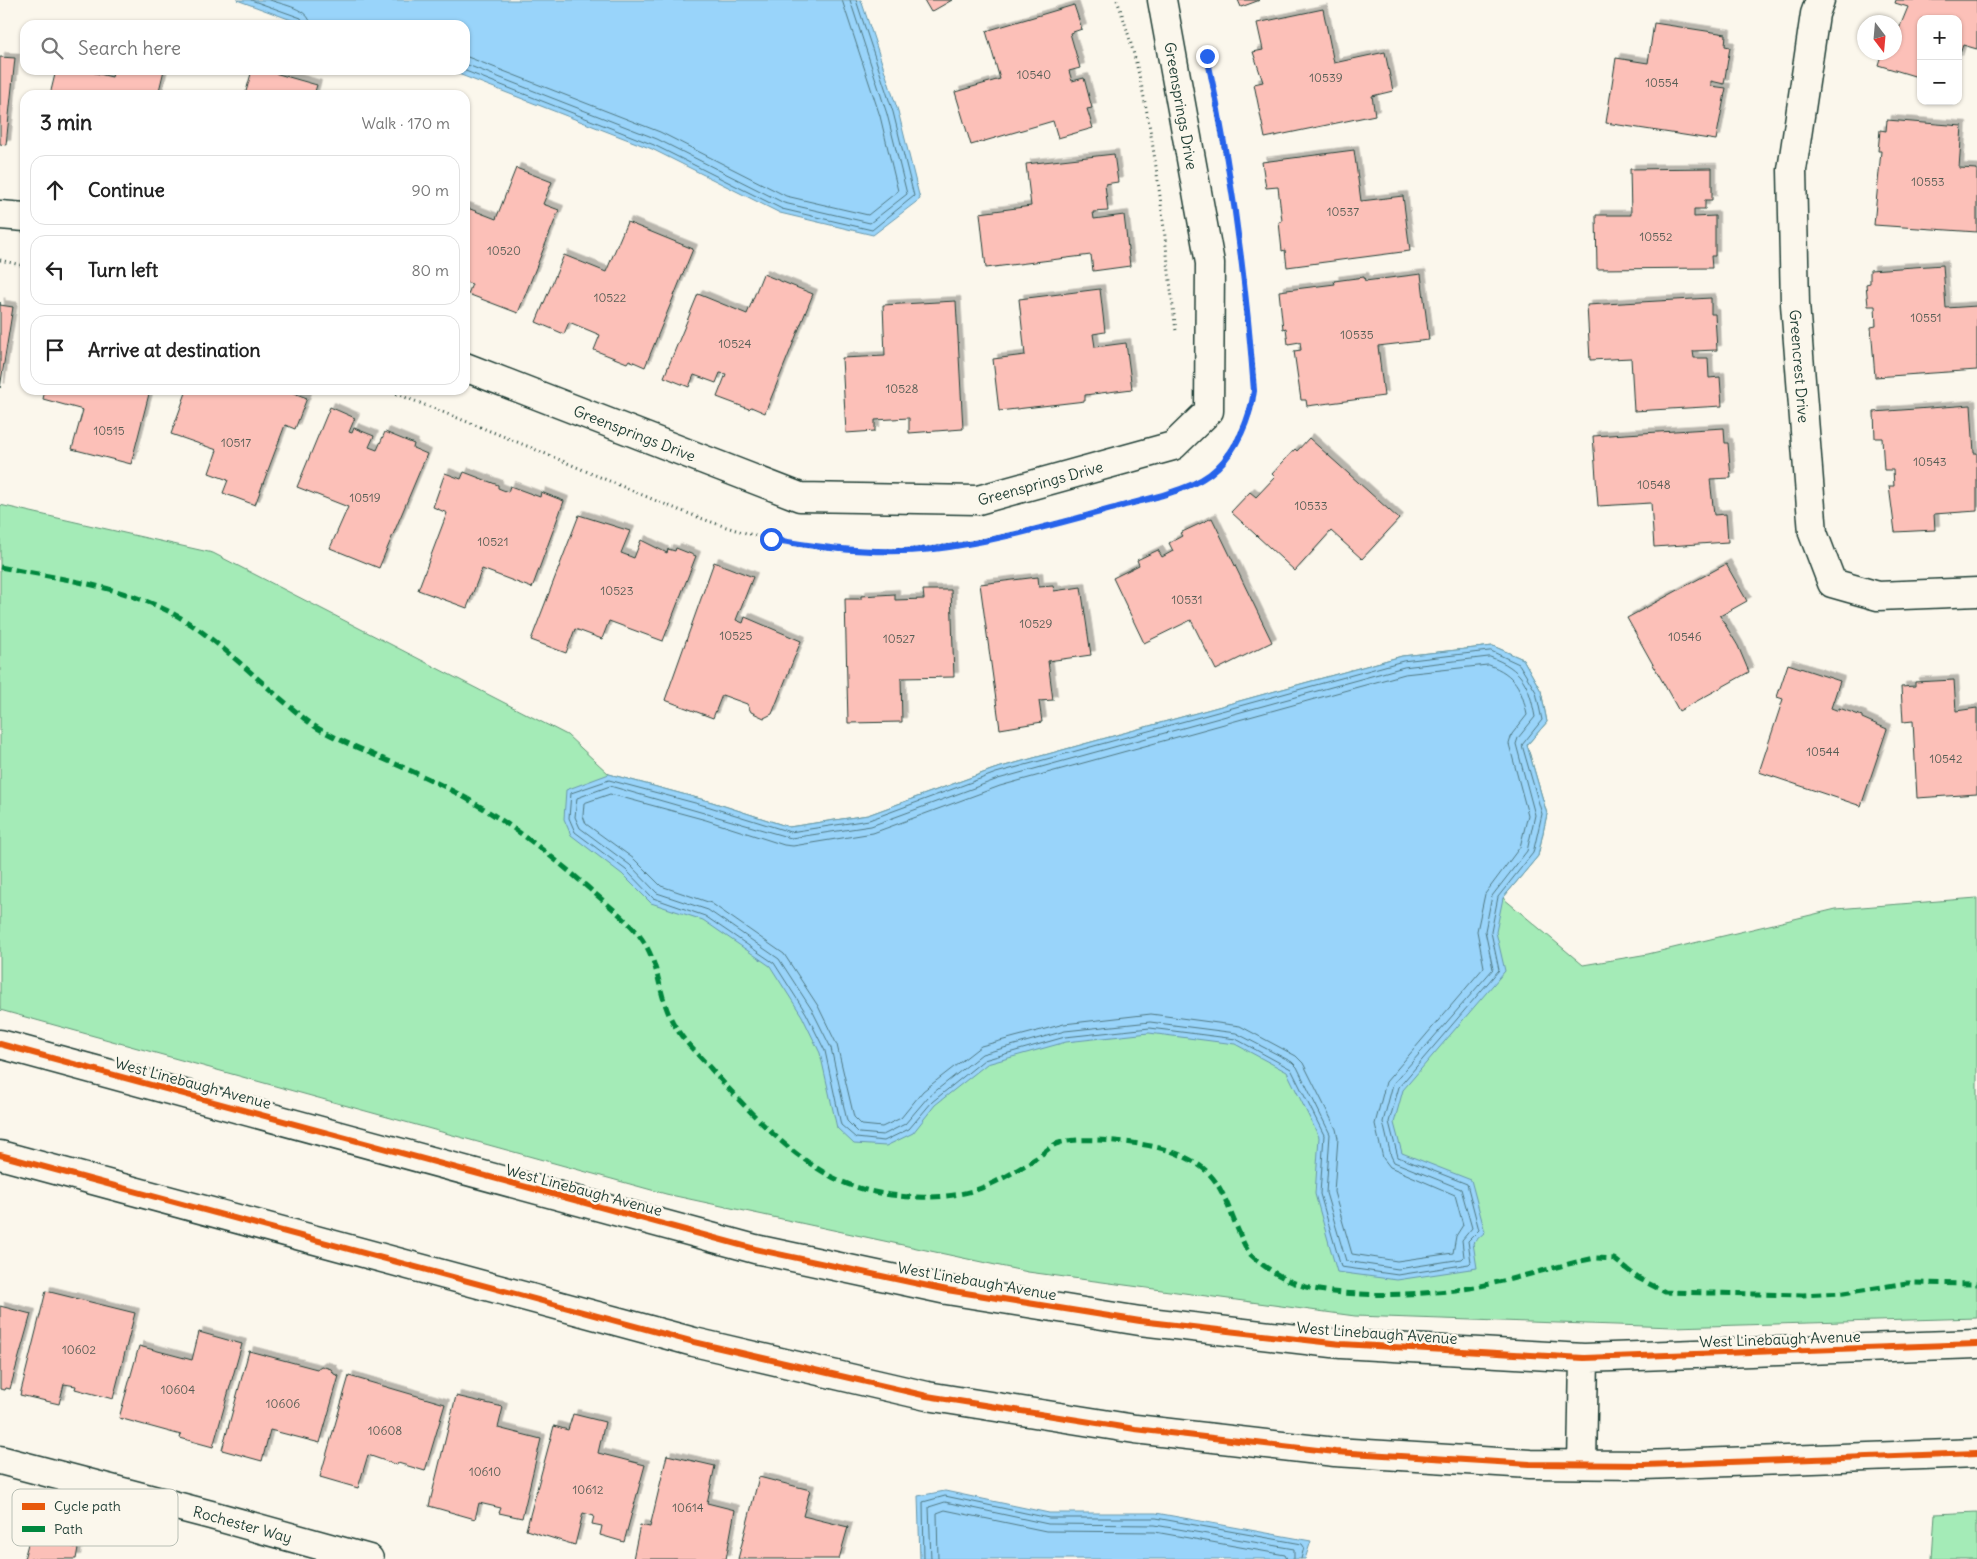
<!DOCTYPE html>
<meta charset="utf-8">
<style>
body{margin:0;font-family:Delius,sans-serif;background:#f2f2f2;color:#222}
.controls{position:absolute;right:15px;top:15px;display:grid;overflow:hidden;border-radius:10px;box-shadow:0 1px 4px #0004}
.controls button{width:45px;height:45px;display:grid;place-items:center;padding:0;border:0;border-bottom:1px solid #e0e0e0;background:#fff;color:#222;font:25px sans-serif}
.compass{position:absolute;left:1857px;top:15px;width:45px;height:45px;border-radius:50%;background:#fff;box-shadow:0 1px 4px #0004;rotate:164deg}
.stop{position:absolute;width:15px;height:15px;margin:-11px;border:4px solid #2563eb;border-radius:50%;background:#fff}
.stop.end{background:#2563eb;border-color:#fff;box-shadow:0 1px 5px #0008}
.list{margin:0;padding:0;list-style:none}
h2{display:flex;justify-content:space-between;align-items:center;height:65px;margin:0;padding:0 20px;font-size:21px}
h2 small{font-size:16px;font-weight:400;color:#767676}
.list li{display:grid;grid-template-columns:32px 1fr auto;gap:15px;align-items:center;box-sizing:border-box;height:70px;margin:0 10px 10px;padding:0 10px;border:1px solid #e0e0e0;border-radius:15px}
.list b{display:block;font-size:19px;white-space:nowrap}
.list em{font-size:16px;font-style:normal;color:#767676}
.icon{flex:none;width:28px;height:28px;fill:none;stroke:currentColor;stroke-width:2;stroke-linecap:round;stroke-linejoin:round}
.map{position:relative;flex:none;width:1977px;height:1559px;overflow:hidden}
.search{position:absolute;background:#fff;box-shadow:0 1px 4px #0004;left:20px;top:20px;width:450px;height:55px;display:flex;align-items:center;gap:12px;box-sizing:border-box;padding:0 18px;border-radius:15px;color:#767676;font-size:19px}
.panel{position:absolute;background:#fff;box-shadow:0 1px 4px #0004;left:20px;top:90px;width:450px;height:305px;border-radius:15px}
.map>svg:first-child{display:block}
.green{fill:#a4ebb7;stroke:#629476}
.water{fill:#99d4fa;stroke:#6898ab}
.lines{fill:none;stroke-linecap:round;stroke-linejoin:round}
.shore{stroke:#507983;stroke-width:1}
.building{fill:#fcc0b8;stroke:#1f3d34;filter:url(#shadow)}
.minor-casing{stroke:#1f3d34;stroke-width:31}
.secondary-casing{stroke:#1f3d34;stroke-width:31}
.path{stroke:#1f3d34;stroke-width:3;stroke-dasharray:1 4;stroke-linecap:butt}
.minor{stroke:#fbf7ec;stroke-width:28}
.secondary{stroke:#fbf7ec;stroke-width:28}
.quiet{stroke:#00873e;stroke-width:5;stroke-dasharray:10 5;stroke-linecap:butt}
.cycleway-casing{stroke:#fbf7ec;stroke-width:9}
.cycleway{stroke:#e8590c;stroke-width:6}
.route{stroke:#2563eb;stroke-width:6}
.labels{text-anchor:middle;dominant-baseline:central;stroke-width:5;stroke-linejoin:round;paint-order:stroke}
.number-label{font-size:12px;fill:#565e55}
.street-label{font-size:15px;fill:#1f3d34;stroke:#fbf7ec}
.key{fill:#fbf7ec;stroke:#b9bfb5;stroke-width:1}
.key-label{font-size:14px;fill:#1f3d34}
</style>
<div class="map">
<svg width="1977" height="1559" viewBox="0 0 1977 1559">
<defs>
<filter id="shadow"><feDropShadow dx="4.5" dy="-4.5" stdDeviation="0" flood-color="#0004"/></filter>
</defs>
<rect width="100%" height="100%" fill="#fbf7ec"/>
<filter id="ink" filterUnits="userSpaceOnUse"><feTurbulence type="fractalNoise" baseFrequency=".02" numOctaves="2"/><feDisplacementMap in="SourceGraphic" scale="10" xChannelSelector="R" yChannelSelector="G"/><feConvolveMatrix kernelMatrix="1 2 1 2 8 2 1 2 1" color-interpolation-filters="sRGB"/></filter>
<g filter="url(#ink)">
<path class="green" d="M0,505L213,553L567,735L609,774L712,802L789,827L868,815L994,769L1402,656L1493,646L1523,659L1541,691L1547,722L1527,745L1547,814L1538,856L1503,898L1583,965L1648,954L1836,909L1977,898V1318L1674,1327L1355,1316L1028,1272L666,1194L0,1010Z
M1977,1512V1559H1932L1935,1514Z"/>
<path class="water" d="M237,0H861L898,111L920,199L873,235L780,213L652,149L448,70H465V25H305Z
M1493,646L1523,659L1541,691L1547,722L1527,745L1547,814L1538,856L1503,898L1496,932L1505,971L1403,1090L1394,1123L1402,1153L1471,1180L1485,1232L1473,1243L1477,1268L1397,1280L1337,1272L1315,1194L1319,1137L1287,1072L1235,1044L1149,1033L1066,1042L987,1064L935,1105L913,1133L886,1146L854,1144L837,1128L820,1053L802,1016L770,966L703,920L651,903L622,874L571,835L564,819L566,790L609,774L712,802L789,827L868,815L994,769L1402,656Z
M945,1491L1049,1513H1156L1311,1541L1305,1559H920L918,1496Z"/>
<g class="lines">
<path class="shore" d="M251,0L301,18L304,25
M270,0C283,5 309,8 311,25
M465,56L660,132L786,196L868,215L898,191L880,116L842,0
M465,64L657,139L784,203L870,223L907,194L887,114L850,0
M463,70L654,145L782,209L872,230L914,196L893,112L856,0
M1491,651L1519,664L1536,692L1542,720L1522,745L1542,814L1533,853L1498,897L1491,932L1499,970L1399,1087L1389,1122L1398,1157L1467,1184L1479,1230L1468,1241L1471,1262L1469,1264L1398,1275L1341,1267L1320,1194L1324,1135L1291,1069L1236,1039L1150,1028L1065,1037L984,1060L932,1102L909,1129L884,1141L856,1138L841,1125L825,1051L806,1013L774,963L705,916L653,898L626,870L575,832L569,818L571,793L609,780L710,807L790,832L869,820L996,773L1403,661Z
M1490,657C1523,669 1529,685 1535,717L1518,738L1516,744L1535,815L1527,851L1492,896L1485,931L1493,969L1393,1084L1383,1122L1391,1156L1394,1162L1461,1189L1472,1228L1462,1240L1464,1257L1462,1259L1398,1269L1346,1261L1326,1193L1330,1134L1297,1067L1292,1062L1236,1033L1150,1022L1065,1031L982,1054L928,1097L905,1124L883,1135L859,1133L847,1121L831,1048L812,1010L779,959L708,910L657,893L630,865L580,828L575,817L577,798L610,786L791,838L871,826L998,779L1404,667Z
M1489,665C1515,674 1522,689 1527,715L1512,734L1509,744L1528,815L1520,847L1485,894L1477,931L1484,967L1386,1082L1375,1124L1383,1158L1390,1167L1455,1195L1463,1225L1456,1236L1453,1253L1397,1261L1352,1254L1334,1192L1338,1138L1336,1129L1303,1063L1296,1056L1240,1026L1151,1014L1064,1024L981,1046L923,1091L901,1118L882,1127L862,1125L854,1117L837,1045L818,1006L784,954L711,903L661,886L634,859L586,824L583,816L584,803L610,794L706,820L784,845L793,846L873,833L1000,786L1405,674Z
M924,1559L923,1502L945,1496L1049,1518H1156L1302,1544L1304,1547L1301,1559
M931,1559L929,1507L945,1502L1048,1524L1155,1525L1294,1549V1559
M938,1559L937,1513L945,1510L1046,1531L1155,1532L1285,1555L1287,1559"/>
</g>
<path class="building" d="M924,0H952L931,12Z
M1238,0H1260L1241,7Z
M1896,0H1977V49L1963,45L1958,60V19H1921V78L1878,65L1882,52H1894V41L1908,7L1895,3Z
M1074,5L1082,29L1070,33L1080,68L1069,71L1072,81L1084,78L1092,108L1087,109L1093,128L1058,138L1053,121L971,145L955,92L1000,79L986,31Z
M1323,9L1334,63L1385,52L1393,91L1372,96L1375,115L1265,138L1254,84L1263,82L1253,52L1263,50L1257,23Z
M1654,23L1726,34L1725,46L1730,47L1724,84L1711,81V86L1726,88L1716,140L1606,123L1616,58L1648,63Z
M0,57L15,58L6,145L0,144Z
M56,70H83L112,77L114,70H164L158,95H50Z
M252,70H264L317,85L314,95H245Z
M1887,120L1962,126L1959,168L1977,169V232L1874,225L1881,151H1878L1880,130L1886,131Z
M1354,150L1361,201L1403,196L1410,251L1287,267L1285,250L1282,251L1279,222L1282,221L1278,187L1266,188L1262,162Z
M1114,154L1118,182L1105,184L1108,211L1093,212L1094,219L1124,215L1130,266L1093,271L1091,255L986,268L980,213L1031,206L1026,164Z
M516,168L552,182L543,204L559,210L518,313L468,294L472,284L465,282V207L496,219Z
M1712,168V200H1705V209H1694V217L1715,216V256H1711L1712,268L1597,269L1596,215H1631L1630,169Z
M627,222L693,249L645,367L629,360L627,363L594,350L600,335L569,322L564,334L536,322L564,255L606,272Z
M1943,265L1946,308L1977,306V370L1875,377L1871,327L1876,326L1875,306H1868L1866,284L1870,283V270Z
M763,274L813,294L765,413L751,407L749,409L717,397L726,374L720,373L716,383L694,375L689,387L664,377L698,294L747,314Z
M1421,274L1429,340L1378,346L1384,396L1307,406L1306,400H1301L1294,351L1301,350L1300,342L1288,344L1286,328L1283,329L1279,291L1335,284L1334,281L1364,277L1365,281Z
M1100,289L1105,332L1093,334L1095,347L1126,343L1132,389L1085,395V401L999,411L993,359L1025,355L1019,299Z
M1711,298V314H1715L1717,350L1693,351L1694,358H1708L1709,378L1720,377L1722,406L1634,411L1631,358L1590,360L1587,305Z
M956,301L963,429L909,433V418L875,420V431L846,433L842,358L885,356L883,305Z
M0,302V305L13,307L0,388Z
M45,390H150L131,464L72,449L83,410L43,399Z
M187,390H292L291,392L307,398L295,429L285,425L255,505L223,493L228,480L209,473L217,450L171,434Z
M1971,405L1974,453H1977V511L1934,514L1935,530L1895,532L1889,486H1894L1893,470H1884L1882,438H1875L1874,412Z
M330,407L355,418L349,432L352,433L354,428L374,436L369,447L377,450L385,432L414,444L413,448L427,454L379,568L330,548L348,507L297,487Z
M1724,428L1725,443H1728L1731,478L1710,479L1714,515L1726,514L1728,542L1654,547L1651,503L1598,506L1593,436Z
M1309,438L1399,519L1362,559L1331,531L1295,571L1231,512L1250,492L1256,497L1275,477L1272,474L1295,449L1297,451Z
M464,472L498,485V488L508,492L510,486L540,497L541,492L564,501L532,588L482,569L467,608L418,590L447,513L433,507L445,473L461,479Z
M579,515L630,531L621,553L634,558L641,540L667,553L668,549L675,551L676,548L696,556L663,641L609,621L602,639L575,629L566,653L531,640Z
M1212,518L1272,642L1216,670L1191,620L1144,643L1113,578L1139,565L1137,560L1158,550L1162,557L1173,551L1169,543L1182,536L1180,533Z
M714,562L753,577L736,620L743,623L745,617L801,641L772,714L764,718L751,712L747,704L722,695L713,718L665,700Z
M1726,564L1747,601L1720,616L1738,646L1749,672L1679,711L1627,618Z
M1038,577L1039,587L1053,586L1054,591L1081,587L1091,655L1048,661L1053,700L1039,701L1042,722L1000,729L980,584Z
M923,590H951L954,677L901,678L902,722L848,723L845,599H861V596L895,594V600L924,599Z
M1788,664L1840,681L1831,708L1839,711V708L1862,716V718L1887,729L1861,806L1759,772L1783,699L1777,697Z
M1954,680L1956,711L1977,708V794L1917,798L1913,721L1903,722L1901,687L1915,686V682Z
M46,1291L135,1313L113,1399L75,1389L76,1386L64,1384L59,1404L20,1395Z
M0,1306L31,1314L10,1389L6,1388L5,1390L0,1389Z
M199,1332L242,1344L213,1447L180,1438L181,1435L119,1418L139,1346L192,1360Z
M249,1351L317,1369L321,1366L331,1369L334,1374L339,1376L320,1443L270,1430L262,1461L222,1450Z
M349,1376L445,1404L425,1471L398,1463L397,1465L368,1455L358,1488L320,1477Z
M456,1396L503,1407L498,1428L541,1439L522,1518L499,1513L501,1508L479,1503L475,1519L429,1506Z
M573,1414L605,1422L598,1453L645,1465L624,1542L600,1535L602,1526L592,1524L594,1516L583,1513L575,1545L526,1530L554,1426L568,1430Z
M667,1455L715,1466L707,1503L735,1510L726,1559H633L640,1525L650,1527Z
M759,1477L810,1490L803,1516L848,1527L839,1559H738Z
M29,1540L44,1544L45,1540L78,1548L76,1559H24Z"/>
<g class="lines">
<defs>
<g id="minor">
<path id="s1" d="M1820,0L1815,14L1792,170L1795,304L1813,533L1832,583L1878,596L1977,592"/>
<path d="M0,215L25,217"/>
<path id="s2" d="M465,367L800,497L978,500L1173,446L1209,411L1210,263L1162,0"/>
<path id="s3" d="M0,1460L211,1515L369,1559"/>
</g>
<path id="secondary" d="M0,1044L755,1249L947,1290L1140,1321L1341,1344L1584,1358L1977,1344
M0,1155L694,1342L927,1396L1135,1429L1335,1452L1530,1464L1644,1465L1977,1453
M1582,1464L1584,1358"/>
</defs>
<use href="#minor" class="minor-casing"/>
<use href="#secondary" class="secondary-casing"/>
<path class="path" d="M1117,0C1155,105 1162,221 1176,331
M1206,52L1225,156
M0,260L25,266
M387,390C455,417 522,443 588,472C660,502 736,538 814,547C917,559 997,539 1096,513C1132,503 1186,495 1215,470C1227,460 1234,445 1241,431C1248,418 1254,406 1254,391C1255,360 1247,327 1244,296"/>
<use href="#minor" class="minor"/>
<use href="#secondary" class="secondary"/>
<path class="quiet" d="M0,567C65,580 136,587 192,625C224,647 252,674 281,699C293,709 306,721 319,729C356,749 396,763 433,781C488,807 538,844 584,884C601,899 619,913 634,929C663,961 655,993 675,1026C684,1042 700,1056 712,1070C748,1110 786,1153 834,1178C877,1200 950,1205 993,1183C1008,1176 1022,1167 1035,1159C1043,1154 1051,1145 1059,1143C1081,1135 1151,1143 1173,1152C1218,1169 1221,1190 1238,1230C1242,1239 1245,1248 1251,1255C1266,1269 1289,1283 1310,1288C1351,1298 1421,1295 1463,1289C1508,1282 1551,1267 1595,1258L1614,1259L1638,1278L1665,1292L1803,1295L1844,1293L1907,1283L1977,1284"/>
<defs>
<path id="cycleway" d="M0,1044L755,1249L947,1290L1140,1321L1341,1344L1584,1358L1977,1344
M0,1155L694,1342L927,1396L1135,1429L1335,1452L1530,1464L1644,1465L1977,1453"/>
</defs>
<use href="#cycleway" class="cycleway-casing"/>
<use href="#cycleway" class="cycleway"/>
</g>
</g>
<g class="lines" filter="url(#ink)">
<path class="route" d="M771,539C824,549 880,555 934,549C995,542 1055,524 1115,508C1145,499 1194,491 1217,468C1237,449 1250,419 1254,391C1246,279 1231,166 1207,56"/>
</g>
<g class="labels">
<g class="number-label">
<text x="1034" y="74">10540</text>
<text x="1326" y="77">10539</text>
<text x="1662" y="82">10554</text>
<text x="1928" y="181">10553</text>
<text x="1343" y="211">10537</text>
<text x="1656" y="236">10552</text>
<text x="504" y="250">10520</text>
<text x="610" y="297">10522</text>
<text x="1926" y="317">10551</text>
<text x="1357" y="334">10535</text>
<text x="735" y="343">10524</text>
<text x="902" y="388">10528</text>
<text x="109" y="430">10515</text>
<text x="236" y="442">10517</text>
<text x="1930" y="461">10543</text>
<text x="1654" y="484">10548</text>
<text x="365" y="497">10519</text>
<text x="1311" y="505">10533</text>
<text x="493" y="541">10521</text>
<text x="617" y="590">10523</text>
<text x="1187" y="599">10531</text>
<text x="1036" y="623">10529</text>
<text x="736" y="635">10525</text>
<text x="1685" y="636">10546</text>
<text x="899" y="638">10527</text>
<text x="1823" y="751">10544</text>
<text x="1946" y="758">10542</text>
<text x="79" y="1349">10602</text>
<text x="178" y="1389">10604</text>
<text x="283" y="1403">10606</text>
<text x="385" y="1430">10608</text>
<text x="485" y="1471">10610</text>
<text x="588" y="1489">10612</text>
<text x="688" y="1507">10614</text>
</g>
<g class="street-label">
<text transform="translate(1181 106) rotate(80)">Greensprings Drive</text>
<text stroke="none"><textPath href="#s1" startOffset="369">Greencrest Drive</textPath></text>
<text stroke="none"><textPath href="#s2" startOffset="182">Greensprings Drive</textPath></text>
<text stroke="none"><textPath href="#s2" startOffset="602">Greensprings Drive</textPath></text>
<text transform="translate(193 1083) rotate(15)">West Linebaugh Avenue</text>
<text transform="translate(584 1190) rotate(15)">West Linebaugh Avenue</text>
<text transform="translate(977 1281) rotate(10)">West Linebaugh Avenue</text>
<text transform="translate(1377 1333) rotate(4)">West Linebaugh Avenue</text>
<text transform="translate(1780 1339) rotate(-2)">West Linebaugh Avenue</text>
<text stroke="none"><textPath href="#s3" startOffset="251">Rochester Way</textPath></text>
</g>
</g>
<rect x="12" y="1489" width="166" height="57" rx="8" class="key"/>
<rect x="22" y="1503" width="23" height="7" fill="#e8590c"/>
<rect x="22" y="1526" width="23" height="6" fill="#00873e"/>
<g class="key-label">
<text x="54" y="1511">Cycle path</text>
<text x="54" y="1534">Path</text>
</g>
</svg>
<div class="controls">
<button>+</button>
<button>−</button>
</div>
<svg class="compass" viewBox="-18 -18 36 36"><path d="M0-13l5 13h-10z" fill="#e53935"/><path d="M0 13l5-13h-10z" fill="#767676"/></svg>
<div class="stop" style="left:771px;top:539px"></div>
<div class="stop end" style="left:1207px;top:56px"></div>
<div class="search"><svg class="icon" aria-label="search" viewBox="0 0 24 24"><circle cx="10" cy="10" r="6"/><path d="M15 15l6 6"/></svg>Search here</div>
<section class="panel">
<h2>3 min<small>Walk · 170 m</small></h2>
<ul class="list">
<li><svg class="icon" aria-label="ahead" viewBox="0 0 24 24"><path d="M12 20V5M6 11l6-6 6 6"/></svg><div><b>Continue</b></div><em>90 m</em></li>
<li><svg class="icon" aria-label="left" viewBox="0 0 24 24"><path d="M17 20v-9H6M10 6l-5 5 5 5"/></svg><div><b>Turn left</b></div><em>80 m</em></li>
<li><svg class="icon" aria-label="arrive" viewBox="0 0 24 24"><path d="M6 21V4h12l-3 4 3 4H6"/></svg><div><b>Arrive at destination</b></div></li>
</ul>
</section>
</div>
